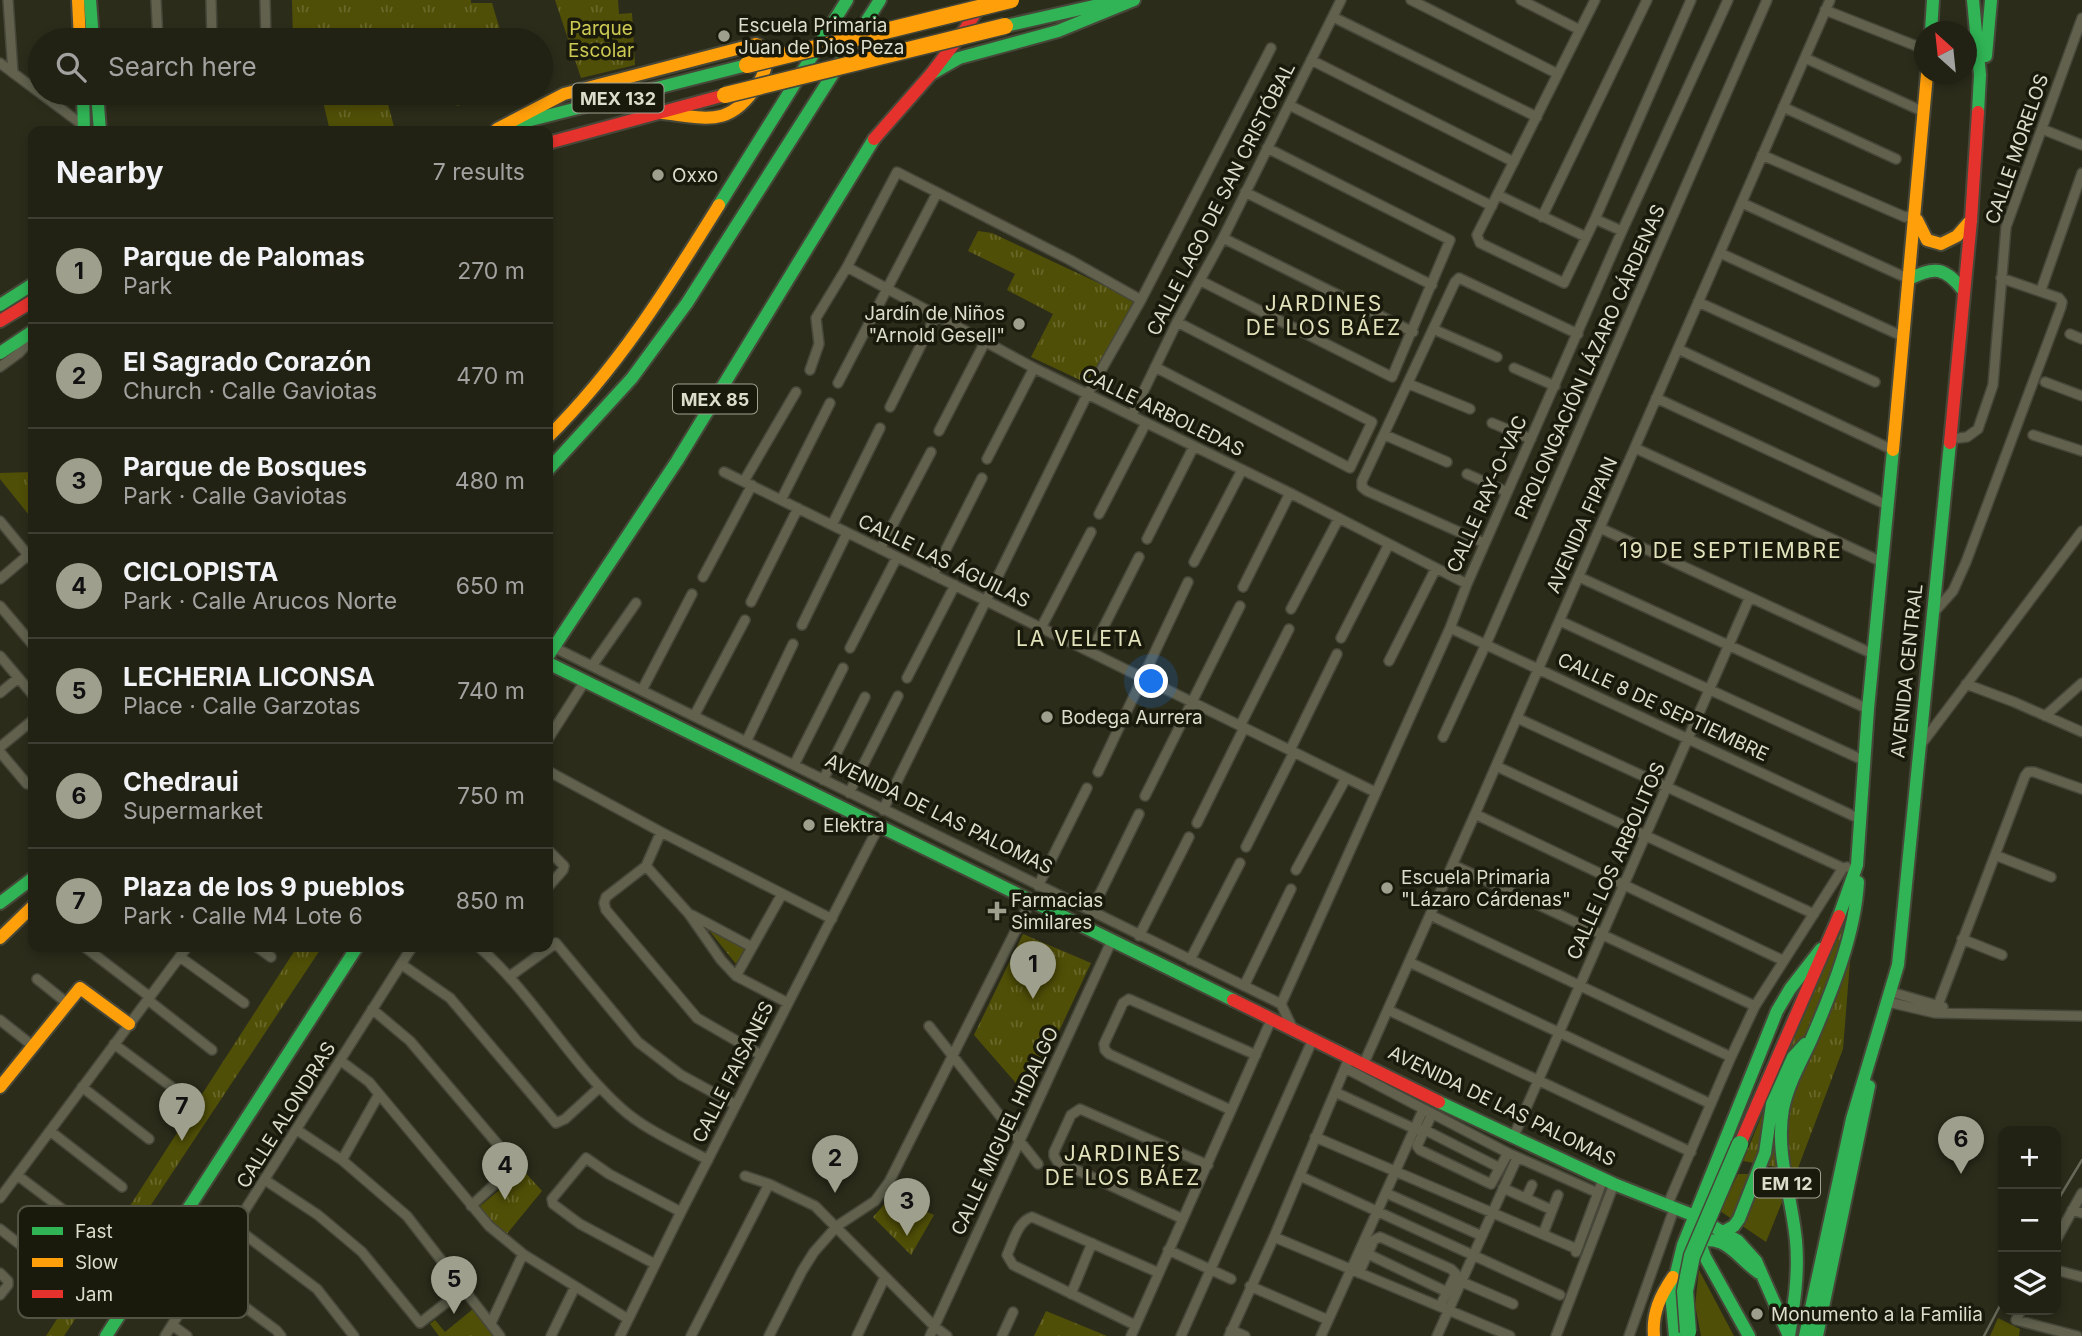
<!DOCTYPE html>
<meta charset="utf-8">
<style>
body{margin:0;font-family:Inter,sans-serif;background:#2d2e22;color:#f1f3f6}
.controls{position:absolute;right:21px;bottom:21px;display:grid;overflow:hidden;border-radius:14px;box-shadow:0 4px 10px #0003}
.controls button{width:63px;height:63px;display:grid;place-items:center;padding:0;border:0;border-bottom:2px solid #3e3e34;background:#212114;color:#f1f3f6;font:35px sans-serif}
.compass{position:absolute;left:1914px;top:21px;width:63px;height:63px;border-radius:50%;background:#212114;box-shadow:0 4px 10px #0003;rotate:333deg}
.you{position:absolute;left:1152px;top:682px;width:24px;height:24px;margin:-18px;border:5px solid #fff;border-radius:50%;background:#1a73e8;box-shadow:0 0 0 10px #1a73e833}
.badge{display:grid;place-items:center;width:46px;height:46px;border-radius:50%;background:#9e9f8d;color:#111;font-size:23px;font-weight:700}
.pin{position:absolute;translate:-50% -58px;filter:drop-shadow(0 2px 4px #0008)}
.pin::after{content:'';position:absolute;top:37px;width:24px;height:21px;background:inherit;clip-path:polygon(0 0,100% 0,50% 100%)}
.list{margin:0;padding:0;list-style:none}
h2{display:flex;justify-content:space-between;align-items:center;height:91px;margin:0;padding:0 28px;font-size:30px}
h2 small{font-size:23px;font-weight:400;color:#a2a3a0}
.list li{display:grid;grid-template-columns:46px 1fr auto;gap:21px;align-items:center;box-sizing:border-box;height:105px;padding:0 28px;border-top:2px solid #3e3e34}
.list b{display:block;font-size:26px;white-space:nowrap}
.list p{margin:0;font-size:23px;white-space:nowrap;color:#a2a3a0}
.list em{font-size:23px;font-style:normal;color:#a2a3a0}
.icon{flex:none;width:38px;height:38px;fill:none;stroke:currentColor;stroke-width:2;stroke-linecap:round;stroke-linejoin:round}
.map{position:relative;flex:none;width:2082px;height:1336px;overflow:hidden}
.search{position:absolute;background:#212114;box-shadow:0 4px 10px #0003;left:28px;top:28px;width:525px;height:77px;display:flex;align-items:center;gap:18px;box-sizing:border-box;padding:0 24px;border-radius:38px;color:#a2a3a0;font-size:26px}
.panel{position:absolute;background:#212114;box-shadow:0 4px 10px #0003;left:28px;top:126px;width:525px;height:826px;border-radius:14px}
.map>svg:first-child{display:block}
.green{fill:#504f07}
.park{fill:url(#park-tufts)}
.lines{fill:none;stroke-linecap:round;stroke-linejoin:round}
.street-casing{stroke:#464739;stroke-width:12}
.fast-casing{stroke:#464739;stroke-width:16}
.slow-casing{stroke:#464739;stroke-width:16}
.jam-casing{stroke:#464739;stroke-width:16}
.street{stroke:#61614e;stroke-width:9}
.fast{stroke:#30b455;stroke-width:12}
.slow{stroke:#ff9f0a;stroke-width:12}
.jam{stroke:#e5322d;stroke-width:12}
.rail{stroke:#686858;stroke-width:2.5}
.fast-bridge-casing{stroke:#464739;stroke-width:19;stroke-linecap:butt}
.slow-bridge-casing{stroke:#464739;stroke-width:19;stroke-linecap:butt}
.fast-bridge{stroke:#30b455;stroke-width:16}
.slow-bridge{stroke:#ff9f0a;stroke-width:16}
.poi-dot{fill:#9e9f8d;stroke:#1a1a0c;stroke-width:2.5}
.labels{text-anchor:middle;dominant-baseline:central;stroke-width:7;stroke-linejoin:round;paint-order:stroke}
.shield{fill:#1a1a0c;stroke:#a2a291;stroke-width:2}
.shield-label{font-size:18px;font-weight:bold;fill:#dcddca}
.poi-label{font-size:19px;fill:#dcddca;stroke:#1a1a0c;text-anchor:start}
.park-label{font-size:19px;fill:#cdca54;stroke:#1a1a0c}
.street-label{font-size:19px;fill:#dcddca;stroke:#1a1a0c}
.neighbourhood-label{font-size:21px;letter-spacing:2px;fill:#e2e2bc;stroke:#1a1a0c}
.key{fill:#1a1a0c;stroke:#545445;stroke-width:2}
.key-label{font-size:19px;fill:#dcddca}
</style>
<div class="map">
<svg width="2082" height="1336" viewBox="0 0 2082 1336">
<defs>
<pattern id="park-tufts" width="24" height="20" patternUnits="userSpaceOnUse" patternTransform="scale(1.75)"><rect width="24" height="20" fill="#504f07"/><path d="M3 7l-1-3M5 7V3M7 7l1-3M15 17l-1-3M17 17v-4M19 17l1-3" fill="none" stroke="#69682a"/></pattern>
</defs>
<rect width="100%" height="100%" fill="#2c2c1b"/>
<path class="green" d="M1738,1174H1762L1789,1185L1766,1242L1720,1211Z
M1699,1270L1734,1336H1701L1695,1305Z
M1998,1318L2020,1329L2019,1336H1990Z"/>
<path class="park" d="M292,0H471V3H492L503,40H438L434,28L390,40H293Z
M555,0H618L619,14L632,13L635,65L581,78Z
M321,93H385L394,127L375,131H330Z
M453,93H511L457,106Z
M978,231L992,233L1137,301L1093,386L1031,357L1053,314L1007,290L1015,274L968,251Z
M33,472V520L0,479V473Z
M1855,899L1843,1049L1795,1176L1781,1168L1743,1161L1816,983Z
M708,929L745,948L736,964Z
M1023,934L1091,963L1028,1097L974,1035Z
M297,947H322L64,1336H46Z
M523,1170L542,1191L506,1235L478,1208Z
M892,1196L934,1215L911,1255L873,1217Z
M473,1309L496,1336H439L430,1324L435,1320L445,1332Z
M1046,1311L1107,1336H1034Z"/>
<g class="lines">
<defs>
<path id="street" d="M8,0L13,73
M156,0L158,40
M211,0L212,40
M265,0L266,40
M1411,0L1558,74
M1521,0L1580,30
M1595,0L1477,235L1480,243L1564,283L1595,219L1691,0
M1825,10L1924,49
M1333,17L1537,117
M1805,58L1924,112
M1311,60L1514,162
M0,63L84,126
M1289,105L1492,206
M1783,107L1896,159
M2042,129L2082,145
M1762,155L1905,217L1915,214
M1245,192L1432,285
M1498,195L1586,237
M1742,203L1909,279
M1542,217L1647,0
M1595,219L1622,231
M1223,238L1413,332
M1720,253L1904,337
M847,267L1034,368L1290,493L1467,584
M1201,281L1392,377L1450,240L1267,148
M2041,290L2082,173
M1698,302L1875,382
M1433,329L1497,357
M2070,334L2082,339
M1678,349L1893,450
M0,367L19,353L33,338
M1155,367L1350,468L1372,422L1177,322
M1514,368L1555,386
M810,370L819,344L816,318L847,267L897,172L1070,260L1141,300
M2045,382L2082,396
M838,383L937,193
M1409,384L1470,409
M1656,398L1887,505
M890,407L936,315
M1132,415L1177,322L1223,238L1341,0
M1492,423L1531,439
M939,431L985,342
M1385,435L1447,462
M2033,435L2082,451
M1950,439L1967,437L1978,429L1993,385L2006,227L2082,18
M1635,448L1882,562
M987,459L1034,368
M724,472L1375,792
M1467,474L1507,492
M744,481L796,392
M781,500L830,403
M1099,514L1146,423
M0,521L33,561
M832,525L880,428
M1600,528L1873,654
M1147,539L1193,448
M1484,543L1367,491L1362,487V481L1455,282L1459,278L1578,334
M880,549L931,452
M1194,562L1242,470
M933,575L982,478
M703,577L752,485
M1579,577L1868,709
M0,579L33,551
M1243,587L1290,493
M751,602L798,508
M0,606L33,645
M1291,609L1339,518
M1936,610L1953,591L1966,562L2061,307L2062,302L2059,298L2001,278
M1560,621L1865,761
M802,625L847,533
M1041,628L1091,532
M1450,628L1860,819
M1341,638L1389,544
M553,647L1281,1004L1293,1029
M850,648L897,557
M1091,652L1139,557
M0,656L33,695
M1389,661L1436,568
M592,666L636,603
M907,678L955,585
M1966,684L2014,702L2082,732
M642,690L692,594
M0,693L18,678
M694,716L745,620
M2045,716L2082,683
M1517,718L1843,868L1847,867
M1240,726L1289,629
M1443,737L1486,644L1767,0
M548,739L585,681
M746,742L793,644
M1923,742L2082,531
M0,747L33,720
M1290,750L1337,654
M0,752L27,784
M794,765L843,668
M1496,766L1814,914
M548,771L661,832L832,919
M1098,772L1188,582
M823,780L865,697
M849,793L898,696
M1145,796L1240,606
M883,810L1087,395L1141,300L1271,48
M1475,814L1782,960
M1197,823L1244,728
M661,832L646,866L606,897L604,903L606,910L697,1018L761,1055
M1246,847L1294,752
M548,850L564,866L563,870L548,887
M1995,855L2051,877
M1453,865L1755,1006
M646,866L689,914L721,960L736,976L788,1003
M1296,870L1346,778
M1038,886L1087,788
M1091,912L1139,814
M692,915L752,947
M1430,915L1731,1057
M1139,936L1189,837
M1962,939L2002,955
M257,947L271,957
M479,947C533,994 568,1060 621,1108C645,1130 679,1144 708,1160
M86,948L150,997
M180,957L244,1003
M1190,960L1240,863
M1409,962L1711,1104
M401,964L450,998L556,1123L565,1119L600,1087
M510,976L556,943L638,1042L681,1075L736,1105
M736,976L782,894
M37,979L67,1003
M1244,986L1291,889
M1891,992L1943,1007
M148,1000L212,1050
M1888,1002L1935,1013L2082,1016
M1281,1004L1450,628L1467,584L1622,231L1728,0
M372,1009L410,1041L506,1154L509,1171L471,1206
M1388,1010L1691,1152
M1935,1013L2025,776L2028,772H2034L2082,789
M0,1020L33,1046
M929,1026L1038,1164
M114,1044L181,1094
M341,1061L369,1082L489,1226L523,1254L628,1319
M1364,1063L1475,814L1830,0
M1345,1068L1508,1153L1598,1193
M82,1087L149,1139
M1335,1092L1415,1129L1425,1130L1500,1168
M1231,1110L1109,1054L1105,1050L1104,1044L1123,1003L1129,999L1256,1055
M1432,1114L1417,1146L1420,1150L1491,1184L1508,1153
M297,1130L342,1160L407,1216L500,1336
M50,1131L122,1187
M1315,1137L1577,1249
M1513,1138L1749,599
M342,1160L379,1094
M17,1175L90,1230
M745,1176L769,1184L815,1206L934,1326L947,1336
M1300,1176L1560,1295
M265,1180L318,1215L362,1252L420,1323L465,1288
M1503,1188L1552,1210
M1386,1193L1482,1236
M0,1198L187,947
M1526,1198L1532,1185
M1667,1206L1731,1057L1755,1006L1843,868
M2072,1210L2082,1213
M1183,1219L1057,1161L1054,1156V1152L1071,1115L1080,1109L1208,1165
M235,1227L317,1289L354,1336
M0,1229L41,1261
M1543,1234L1558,1195
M1274,1237L1510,1336
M2056,1240L2082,1193
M1168,1250L1231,1279
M1576,1252L1603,1179
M1368,1254L1447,1292
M655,1264L580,1224L553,1204L552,1199L586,1158L609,1174L681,1212
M2056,1270L2082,1277
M0,1273L8,1281V1285L0,1295
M1359,1273L1374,1240L1380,1237L1451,1269L1456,1274L1440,1306
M203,1276L276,1330L281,1336
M1462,1282L1513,1304
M1250,1286L1328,1320
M1071,1294L1092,1243
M2021,1310L2016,1320L2077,1336
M491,1323L523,1254
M172,1325L187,1336
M1135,1325L1013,1265L1007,1255C1013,1242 1018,1221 1032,1217L1157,1272
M1231,1330L1245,1336
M165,1336L412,947
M551,1336L575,1287
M620,1336L681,1212L879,826
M691,1336L769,1184
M769,1336L802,1271L814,1252L837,1226L875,1201L889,1182L1031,900
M857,1336L885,1277
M930,1336L1112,940
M1002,1336L1013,1312
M1131,1336L1272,1018
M1181,1336L1313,1039
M1229,1336L1274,1237L1350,1056
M1321,1336L1423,1110
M1437,1336L1517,1158
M1556,1336L1614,1184
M1629,1336L1674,1209"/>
<path id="fast" d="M90,0L93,40
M1973,0L1980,75L1978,112
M1005,26L1112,2
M1931,32L1933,0
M1986,56L1991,0
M931,74L959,58L1058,31L1134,0
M83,93L84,131
M97,93L100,131
M519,123L747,65
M719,205L847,0
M1909,279C1934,266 1945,267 1963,290
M0,305L33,284
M0,353L33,331
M548,470L632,378L687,303L880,0
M548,656L677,461L874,139
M548,663L1233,1000
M0,903L33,878
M1839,916L1857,865L1868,709L1893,450
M1439,1102L1614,1184L1695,1216L1738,1241L1756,1261L1789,1336
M1723,1232L1734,1226L1739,1219L1765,1153L1772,1104L1793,1057L1805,1044
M1698,1237L1705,1257L1749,1336
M1692,1242C1727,1233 1734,1255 1759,1273
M106,1336L357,947
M1675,1336L1671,1294L1683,1245L1777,1011L1790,989L1821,949
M1789,1336C1794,1305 1799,1273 1796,1241C1792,1197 1775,1153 1783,1109C1788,1084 1801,1062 1811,1040C1832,991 1855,935 1858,882
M1805,1336L1852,1119L1898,965L1950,443
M1817,1336L1869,1086"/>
<path id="slow" d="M78,0L80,40
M497,129L564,94L756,44L765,48C769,61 765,73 758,84C730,128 707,118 662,113
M1917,220L1927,240L1941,244L1957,236L1971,220
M548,437C618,368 668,287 719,205
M1893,450L1927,74
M0,938L33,906
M0,1087L80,988L129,1024
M1654,1336C1652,1313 1660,1296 1673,1277"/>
<path id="jam" d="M874,139L931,74L966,28L982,2
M548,143L725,95
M0,321L33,301
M1950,443L1971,220L1978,112
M1233,1000L1439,1102
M1740,1144L1839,916"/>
</defs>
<use href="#street" class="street-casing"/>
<use href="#fast" class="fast-casing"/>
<use href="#slow" class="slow-casing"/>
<use href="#jam" class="jam-casing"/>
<use href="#street" class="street"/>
<use href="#fast" class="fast"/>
<use href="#slow" class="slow"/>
<use href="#jam" class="jam"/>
<path class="rail" d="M2056,1203L2082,1160
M1984,1336L2003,1300"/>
<defs>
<path id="fast-bridge" d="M1688,1332L1685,1291L1692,1256L1740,1144"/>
<path id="slow-bridge" d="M747,65L1011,0
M725,95L1005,26"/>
</defs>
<use href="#fast-bridge" class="fast-bridge-casing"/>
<use href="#slow-bridge" class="slow-bridge-casing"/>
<use href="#fast-bridge" class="fast-bridge"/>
<use href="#slow-bridge" class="slow-bridge"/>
</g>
<g class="poi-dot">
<circle cx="724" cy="36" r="7"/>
<circle cx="658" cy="175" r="7"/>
<circle cx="1019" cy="324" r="7"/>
<circle cx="1047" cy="717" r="7"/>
<circle cx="809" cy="825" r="7"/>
<circle cx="1387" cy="888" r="7"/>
<path d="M993.5 900.5h7v7h7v7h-7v7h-7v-7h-7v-7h7z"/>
<circle cx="1757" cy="1314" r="7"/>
</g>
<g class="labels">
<g class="shield">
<rect x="572.5" y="83.5" width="91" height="29" rx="5"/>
<rect x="673" y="384.5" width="84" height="29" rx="5"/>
<rect x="1754" y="1168.5" width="66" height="29" rx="5"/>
</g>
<g class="shield-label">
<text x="618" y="98">MEX 132</text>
<text x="715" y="399">MEX 85</text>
<text x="1787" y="1183">EM 12</text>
</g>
<g class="poi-label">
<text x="738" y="25">Escuela Primaria<tspan x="738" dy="22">Juan de Dios Peza</tspan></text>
<text x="672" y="175">Oxxo</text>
<text x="1005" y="313" text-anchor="end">Jardín de Niños<tspan x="1005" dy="22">"Arnold Gesell"</tspan></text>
<text x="1061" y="717">Bodega Aurrera</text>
<text x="823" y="825">Elektra</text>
<text x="1401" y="877">Escuela Primaria<tspan x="1401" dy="22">"Lázaro Cárdenas"</tspan></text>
<text x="1011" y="900">Farmacias<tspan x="1011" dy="22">Similares</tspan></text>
<text x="1771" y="1314">Monumento a la Familia</text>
</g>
<g class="park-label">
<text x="601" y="28">Parque<tspan x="601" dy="22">Escolar</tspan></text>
</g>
<g class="street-label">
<text transform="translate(2017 149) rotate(-71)">CALLE MORELOS</text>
<text transform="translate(1221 199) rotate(-63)">CALLE LAGO DE SAN CRISTÓBAL</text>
<text transform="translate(1590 362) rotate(-66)">PROLONGACIÓN LÁZARO CÁRDENAS</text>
<text transform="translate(1163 412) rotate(26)">CALLE ARBOLEDAS</text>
<text transform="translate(1487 494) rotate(-66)">CALLE RAY-O-VAC</text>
<text transform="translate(1582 525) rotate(-66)">AVENIDA FIPAIN</text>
<text transform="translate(944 561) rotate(26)">CALLE LAS ÁGUILAS</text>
<text transform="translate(1907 671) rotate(-84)">AVENIDA CENTRAL</text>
<text transform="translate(1663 707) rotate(25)">CALLE 8 DE SEPTIEMBRE</text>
<text transform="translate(939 814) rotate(26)">AVENIDA DE LAS PALOMAS</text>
<text transform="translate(1616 861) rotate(-66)">CALLE LOS ARBOLITOS</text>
<text transform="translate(733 1072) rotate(-63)">CALLE FAISANES</text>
<text transform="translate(1502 1106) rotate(26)">AVENIDA DE LAS PALOMAS</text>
<text transform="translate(286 1115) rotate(-58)">CALLE ALONDRAS</text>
<text transform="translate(1005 1131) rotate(-65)">CALLE MIGUEL HIDALGO</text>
</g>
<g class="neighbourhood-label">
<text x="1324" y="303">JARDINES<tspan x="1324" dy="24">DE LOS BÁEZ</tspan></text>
<text x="1731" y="550">19 DE SEPTIEMBRE</text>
<text x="1080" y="638">LA VELETA</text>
<text x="1123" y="1153">JARDINES<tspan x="1123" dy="24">DE LOS BÁEZ</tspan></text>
</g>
</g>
<rect x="18" y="1206" width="230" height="112" rx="10" class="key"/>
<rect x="32" y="1227" width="31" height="8" fill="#30b455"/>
<rect x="32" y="1258" width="31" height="9" fill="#ff9f0a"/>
<rect x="32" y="1290" width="31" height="8" fill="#e5322d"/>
<g class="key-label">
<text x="75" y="1238">Fast</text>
<text x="75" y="1269">Slow</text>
<text x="75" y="1301">Jam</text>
</g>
</svg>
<div class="controls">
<button>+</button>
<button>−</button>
<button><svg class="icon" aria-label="layers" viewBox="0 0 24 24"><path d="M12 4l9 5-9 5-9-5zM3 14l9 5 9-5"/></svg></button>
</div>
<svg class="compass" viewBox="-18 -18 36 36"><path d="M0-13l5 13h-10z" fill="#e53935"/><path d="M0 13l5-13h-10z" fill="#a2a3a0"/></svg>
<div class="you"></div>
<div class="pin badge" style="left:1033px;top:999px">1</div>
<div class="pin badge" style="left:835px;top:1193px">2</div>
<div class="pin badge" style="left:907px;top:1236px">3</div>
<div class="pin badge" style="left:505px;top:1200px">4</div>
<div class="pin badge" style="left:454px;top:1314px">5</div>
<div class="pin badge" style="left:1961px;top:1174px">6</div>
<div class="pin badge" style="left:182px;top:1141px">7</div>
<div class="search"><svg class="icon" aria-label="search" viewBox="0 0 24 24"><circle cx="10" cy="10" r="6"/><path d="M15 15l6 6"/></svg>Search here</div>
<section class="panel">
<h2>Nearby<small>7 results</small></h2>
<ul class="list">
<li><span class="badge">1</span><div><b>Parque de Palomas</b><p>Park</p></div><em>270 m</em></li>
<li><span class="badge">2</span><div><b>El Sagrado Corazón</b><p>Church · Calle Gaviotas</p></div><em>470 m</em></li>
<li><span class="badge">3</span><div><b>Parque de Bosques</b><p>Park · Calle Gaviotas</p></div><em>480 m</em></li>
<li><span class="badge">4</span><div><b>CICLOPISTA</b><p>Park · Calle Arucos Norte</p></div><em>650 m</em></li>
<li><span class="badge">5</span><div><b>LECHERIA LICONSA</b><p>Place · Calle Garzotas</p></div><em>740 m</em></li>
<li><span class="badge">6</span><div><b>Chedraui</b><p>Supermarket</p></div><em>750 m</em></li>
<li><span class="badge">7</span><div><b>Plaza de los 9 pueblos</b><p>Park · Calle M4 Lote 6</p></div><em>850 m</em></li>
</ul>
</section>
</div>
